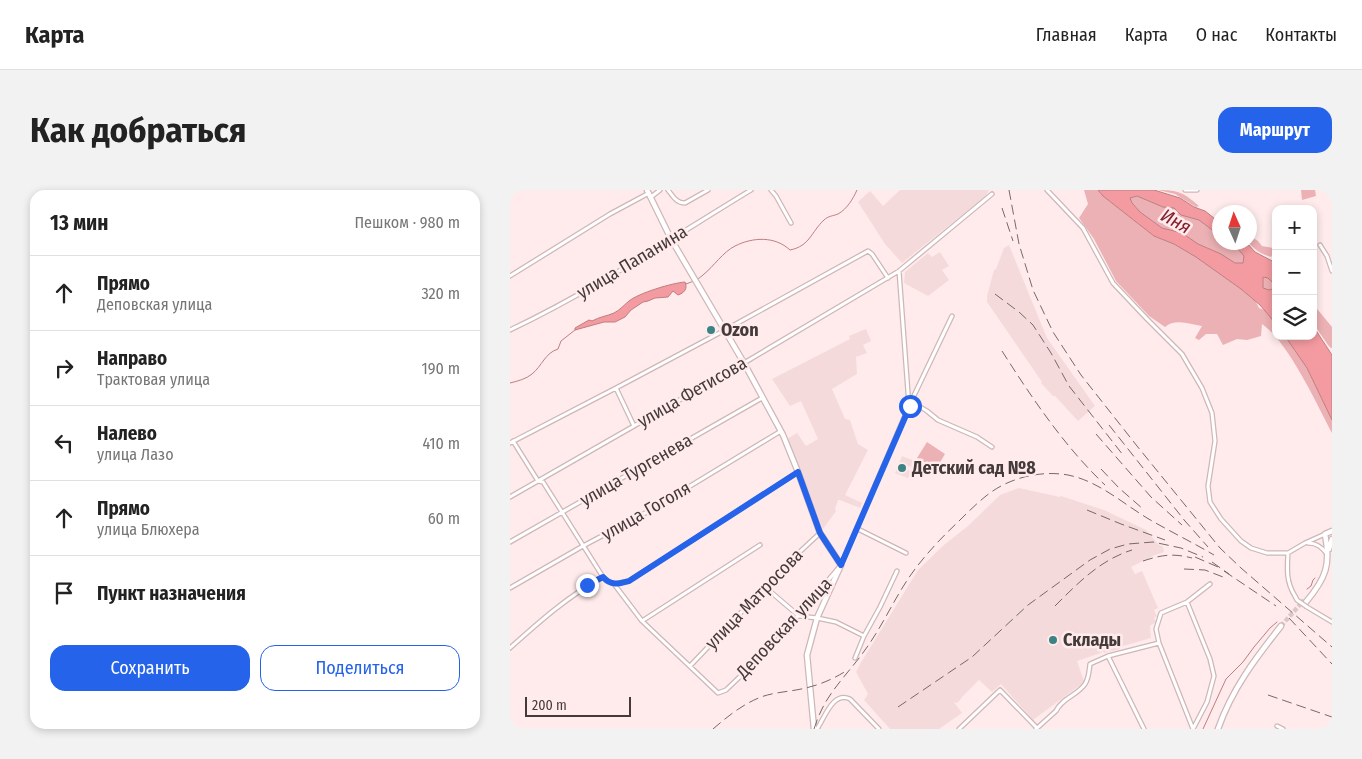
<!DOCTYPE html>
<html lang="ru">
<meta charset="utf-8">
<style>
body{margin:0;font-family:"Fira Sans Condensed",sans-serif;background:#f2f2f2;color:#222}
.controls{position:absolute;right:15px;top:15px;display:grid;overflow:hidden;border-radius:10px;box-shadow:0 2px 8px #0003}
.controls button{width:45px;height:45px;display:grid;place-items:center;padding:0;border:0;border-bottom:1px solid #e0e0e0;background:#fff;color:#222;font:25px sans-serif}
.compass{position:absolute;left:702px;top:15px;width:45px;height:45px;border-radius:50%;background:#fff;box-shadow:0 2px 8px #0003;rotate:357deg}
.scale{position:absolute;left:15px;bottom:12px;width:106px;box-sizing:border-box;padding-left:5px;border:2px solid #443a3a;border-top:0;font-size:14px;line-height:18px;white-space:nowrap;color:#443a3a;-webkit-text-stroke:4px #ffebeb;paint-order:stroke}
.stop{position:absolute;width:15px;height:15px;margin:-11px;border:4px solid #2563eb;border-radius:50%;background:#fff}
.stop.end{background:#2563eb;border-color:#fff;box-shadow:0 1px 5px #0008}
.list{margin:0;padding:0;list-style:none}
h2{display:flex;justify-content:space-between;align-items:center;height:65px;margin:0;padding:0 20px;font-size:21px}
h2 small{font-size:16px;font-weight:400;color:#767676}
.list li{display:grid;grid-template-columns:32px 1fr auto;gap:15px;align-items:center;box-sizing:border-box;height:75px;padding:0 20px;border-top:1px solid #e0e0e0}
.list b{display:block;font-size:19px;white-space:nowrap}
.list p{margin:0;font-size:16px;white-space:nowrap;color:#767676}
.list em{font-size:16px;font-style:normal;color:#767676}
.actions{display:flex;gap:10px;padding:15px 20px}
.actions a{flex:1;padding:11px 0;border:1px solid #2563eb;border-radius:15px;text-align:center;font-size:18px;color:#2563eb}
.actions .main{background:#2563eb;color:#fff}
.icon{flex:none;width:28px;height:28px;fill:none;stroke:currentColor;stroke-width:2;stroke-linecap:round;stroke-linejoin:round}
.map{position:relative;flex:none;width:822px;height:539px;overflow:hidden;border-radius:15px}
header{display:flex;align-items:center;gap:30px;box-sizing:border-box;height:70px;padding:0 25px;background:#fff;border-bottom:1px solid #e0e0e0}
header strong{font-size:24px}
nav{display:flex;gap:28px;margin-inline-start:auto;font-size:18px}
.intro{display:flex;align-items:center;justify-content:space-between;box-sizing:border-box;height:120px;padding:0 30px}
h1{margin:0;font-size:35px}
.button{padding:12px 22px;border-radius:15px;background:#2563eb;color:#fff;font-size:18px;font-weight:700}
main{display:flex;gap:30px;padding:0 30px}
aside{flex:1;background:#fff;border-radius:15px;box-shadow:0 2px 8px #0003}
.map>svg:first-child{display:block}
.built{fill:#f5dadb}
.green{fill:#ecb1b4}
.water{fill:#f39ba0;stroke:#be7e81;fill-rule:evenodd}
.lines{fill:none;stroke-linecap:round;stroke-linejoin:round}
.stream{stroke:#be7e81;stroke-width:1}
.secondary-tunnel{stroke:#dac8c8;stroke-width:4.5;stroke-dasharray:4.5 2;stroke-linecap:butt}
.street-casing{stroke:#cfb7b8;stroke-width:5.5}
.secondary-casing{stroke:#cfb7b8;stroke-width:7}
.street{stroke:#fff;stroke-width:3}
.secondary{stroke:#fff;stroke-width:4.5}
.rail{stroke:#766969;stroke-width:1;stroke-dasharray:10 5;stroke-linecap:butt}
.street-bridge-casing{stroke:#cfb7b8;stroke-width:5.5;stroke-linecap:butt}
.street-bridge{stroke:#fff;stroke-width:3}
.route{stroke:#2563eb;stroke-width:6}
.poi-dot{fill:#3b8384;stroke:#ffebeb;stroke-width:2}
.labels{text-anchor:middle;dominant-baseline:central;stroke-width:5;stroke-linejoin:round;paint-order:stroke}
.street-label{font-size:18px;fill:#443a3a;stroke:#ffebeb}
.poi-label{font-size:18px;font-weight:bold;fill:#443a3a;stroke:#ffebeb;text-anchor:start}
.water-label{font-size:19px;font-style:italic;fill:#852031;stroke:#ffebeb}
</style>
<header>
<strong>Карта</strong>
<nav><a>Главная</a><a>Карта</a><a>О нас</a><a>Контакты</a></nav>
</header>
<div class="intro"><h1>Как добраться</h1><a class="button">Маршрут</a></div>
<main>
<aside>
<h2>13 мин<small>Пешком · 980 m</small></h2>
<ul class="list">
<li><svg class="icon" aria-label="ahead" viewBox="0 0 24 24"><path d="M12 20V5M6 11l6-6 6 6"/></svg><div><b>Прямо</b><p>Деповская улица</p></div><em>320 m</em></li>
<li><svg class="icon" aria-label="right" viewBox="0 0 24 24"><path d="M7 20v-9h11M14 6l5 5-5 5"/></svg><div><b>Направо</b><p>Трактовая улица</p></div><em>190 m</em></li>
<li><svg class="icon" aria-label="left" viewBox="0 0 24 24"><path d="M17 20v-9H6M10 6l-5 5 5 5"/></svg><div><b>Налево</b><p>улица Лазо</p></div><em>410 m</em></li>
<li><svg class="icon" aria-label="ahead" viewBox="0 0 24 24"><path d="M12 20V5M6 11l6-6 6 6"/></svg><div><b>Прямо</b><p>улица Блюхера</p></div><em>60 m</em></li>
<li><svg class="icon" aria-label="arrive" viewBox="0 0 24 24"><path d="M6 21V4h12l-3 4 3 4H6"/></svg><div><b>Пункт назначения</b></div></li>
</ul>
<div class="actions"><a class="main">Сохранить</a><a>Поделиться</a></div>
</aside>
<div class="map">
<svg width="822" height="539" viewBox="0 0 822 539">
<rect width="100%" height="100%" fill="#ffebeb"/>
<path class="built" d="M390,0H479L476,6L392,73L375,54L348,12L360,1L373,16Z
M499,55L537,148L585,216L568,231L545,206H543L531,193L532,192L477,112V106L484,80L486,79L494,58Z
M430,62L439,76L432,80L439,90L418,106L394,93L395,82L418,63L422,67Z
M356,139L361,151L353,155L357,163L346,167L347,184L322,199L335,229L340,230L348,254L358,260L335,305L352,313L350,318L330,310H328L325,319L326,321L313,339L277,249L287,243L296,256L308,249L291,211L280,216L262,189L340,149L339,146Z
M392,266L405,271L402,277L399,276L397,279L401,282L398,288L385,283Z
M509,298L550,307L551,306L594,320L636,340L648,354L653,357L654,362L645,365L621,377L625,384L632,381L648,418L644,420L647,426L644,428L646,432L640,436L641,448L610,457V459L594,463L593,461L591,463L567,471L574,491L573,493L523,530L491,494L482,502L469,490L451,508V509L447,513L444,512L452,523L429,539H380L354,510L358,504L346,482L350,474L408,380L435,354L458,336L490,305Z"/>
<path class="green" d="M574,0H588L593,6L644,46L664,54L686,67L731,99L746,112L749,118L754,120L766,134V146H775L797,178L822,230V243C806,213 779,153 752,134L751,146L737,150L727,149L713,155L707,144H696L689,150L685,148L692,136C680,134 665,128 655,137L639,126L606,91L584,49L569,28L578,14Z
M648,0C669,0 674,3 689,16L686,17L665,4Z
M791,0H805L806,6L792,10Z
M627,6L653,17L664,18L671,25L689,30L709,45V52L724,54L734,66V73H725L711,64L688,54L672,43L652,38L630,22L622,13L619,8Z
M740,46L748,51L752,56L763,58L764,62L761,67C751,64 745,60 739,53Z
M752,87L758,88L763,93L765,98L759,100L753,98Z
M803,114L822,137V158H821L818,155L803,133Z
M417,252L435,264L426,279L407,268Z"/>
<path class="water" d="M588,0H644L670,8L684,17L695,21L709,32V45L689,30L671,25L664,18L653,17L627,6L620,8L622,13L630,22L652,38L672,43L688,54L711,64L725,73H733L734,66L723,53H737L745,62L766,73V134L750,115L731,99L686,67L664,54L644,46L593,6ZM753,87L758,88L763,93L765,98L759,100L753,98Z
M175,92C178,99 174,103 168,105L163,101L158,107L145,108L138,111L133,112L121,120L115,127L105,132H94L65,140V138L79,130L82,131C89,127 97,126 104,123C110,120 114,115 119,111C129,103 162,93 175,92Z
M803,136L822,165V230L797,178L775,146H803Z"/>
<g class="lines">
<path class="stream" d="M176,94C182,92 189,89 193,85C204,76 213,62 225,56C243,47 265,46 280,60C300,56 301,42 314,30C318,26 323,26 328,24C337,19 343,9 347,0
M0,193C8,191 16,189 22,184C32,176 35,163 48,159L51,151L65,140
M797,399L801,396L803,390L805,388
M693,539L716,489L733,472L744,457L760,438L767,432"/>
<path class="secondary-tunnel" d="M771,436L794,410"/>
<defs>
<path id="street" d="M158,0C163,6 166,13 175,13L198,0
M261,0L266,6L281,33
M537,0L573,38L603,93L637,129L672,164L692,198L702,223L705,251L698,296L700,312L711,329L731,351L741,358L757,363H778L795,353L815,344
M675,0H687
M0,2L3,0
M141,7L150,0
M810,55L817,66L822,81
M389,81L399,216
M0,86L100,24L139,3
M0,140C84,100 162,48 241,0
M106,198L124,236
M402,212L417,221L428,230L467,247L482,257
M3,251L28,291L33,292L93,387
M0,253L106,198L215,140L358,61L362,64L378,88
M0,307L234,173L389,81L482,4
M348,339L396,363
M0,352L252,208
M798,353C807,353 812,357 817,364
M778,363C777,379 776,392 785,406
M104,394L119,391L288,282
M255,397L289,426L307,428L326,432L354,446L345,468
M0,398L73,356L139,321L271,241
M677,412L700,469L704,486L697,512L683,539
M797,417L822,432
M132,431L250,355
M354,446L370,417L387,381
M0,458C29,432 58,406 93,387L97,391L104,394L132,431L208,503L216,500L266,452L331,375L399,216L442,126
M598,466L634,539
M180,476L281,370L310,343
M767,536L773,539
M307,539C315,527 323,501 340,509L369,539
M449,539L490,500L527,538
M526,539L546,521C552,508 568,505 575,494C579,488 579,481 580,474L598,466L649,453
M683,539L649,453L646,439L651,423L677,412L700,394"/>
<path id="secondary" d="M137,0L161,49L234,173L273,245L288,282L310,343L331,375L307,428L297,465L304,539
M819,359L822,349
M796,412C816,388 821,375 815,344L822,341
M708,539C722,499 745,469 771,436"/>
</defs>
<use href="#street" class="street-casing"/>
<use href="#secondary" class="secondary-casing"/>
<use href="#street" class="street"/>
<use href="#secondary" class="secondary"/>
<path class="rail" d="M499,0L509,54L523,100L543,142L571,185L627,256L710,358L731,378L822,457
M492,18L503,51
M485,104L509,122L523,135L541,163L559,196L613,265
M492,161C522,208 554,256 595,295
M599,235L675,331L698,357
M586,244L641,307L672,335
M591,279L609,298L633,319
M577,320L611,334L655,350
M685,367L708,377
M633,371C651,365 663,363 682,368
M702,372L719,384
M674,379L695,380L713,387
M714,381L766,416
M545,416C568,393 590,370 622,360
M779,428L822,474
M758,505L822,527
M388,517L462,467L518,415L580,370L600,359L618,354L643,352L671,358L693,367
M203,539C218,526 233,514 251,507C262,503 274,502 286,500C304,497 320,491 336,481
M304,539C306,533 308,527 311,521C321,499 341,480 355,460C372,437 384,409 400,386C414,366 431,348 448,332C457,323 466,314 476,306C498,288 530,280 558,285C588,291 611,312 637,328C659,341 682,352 704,365"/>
<defs>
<path id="street-bridge" d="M785,406L787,410L797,417"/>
</defs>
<use href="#street-bridge" class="street-bridge-casing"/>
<use href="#street-bridge" class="street-bridge"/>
</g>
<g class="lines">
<path class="route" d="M77,395L93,387C101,396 108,394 119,391L288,282L310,343L331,375L400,216"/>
</g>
<g class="poi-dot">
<circle cx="201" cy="140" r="5"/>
<circle cx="392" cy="278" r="5"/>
<circle cx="543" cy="450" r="5"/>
</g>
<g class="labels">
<g class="street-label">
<text transform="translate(122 72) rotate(-31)">улица Папанина</text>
<text transform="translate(182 202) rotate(-30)">улица Фетисова</text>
<text transform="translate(126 280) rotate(-30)">улица Тургенева</text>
<text transform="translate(136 321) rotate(-30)">улица Гоголя</text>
<text transform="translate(244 409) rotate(-46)">улица Матросова</text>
<text transform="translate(274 438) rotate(-47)">Деповская улица</text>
</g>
<g class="poi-label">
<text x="211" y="140">Ozon</text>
<text x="402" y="278">Детский сад №8</text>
<text x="553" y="450">Склады</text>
</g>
<g class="water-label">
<text transform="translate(666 31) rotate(29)">Иня</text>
</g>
</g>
</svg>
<div class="controls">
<button>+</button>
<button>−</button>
<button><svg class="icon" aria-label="layers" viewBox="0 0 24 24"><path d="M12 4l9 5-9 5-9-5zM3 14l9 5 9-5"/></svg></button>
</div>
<svg class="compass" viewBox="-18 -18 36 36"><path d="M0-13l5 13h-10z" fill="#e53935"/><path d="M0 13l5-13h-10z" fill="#767676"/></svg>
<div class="scale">200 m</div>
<div class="stop" style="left:400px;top:216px"></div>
<div class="stop end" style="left:77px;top:395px"></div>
</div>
</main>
